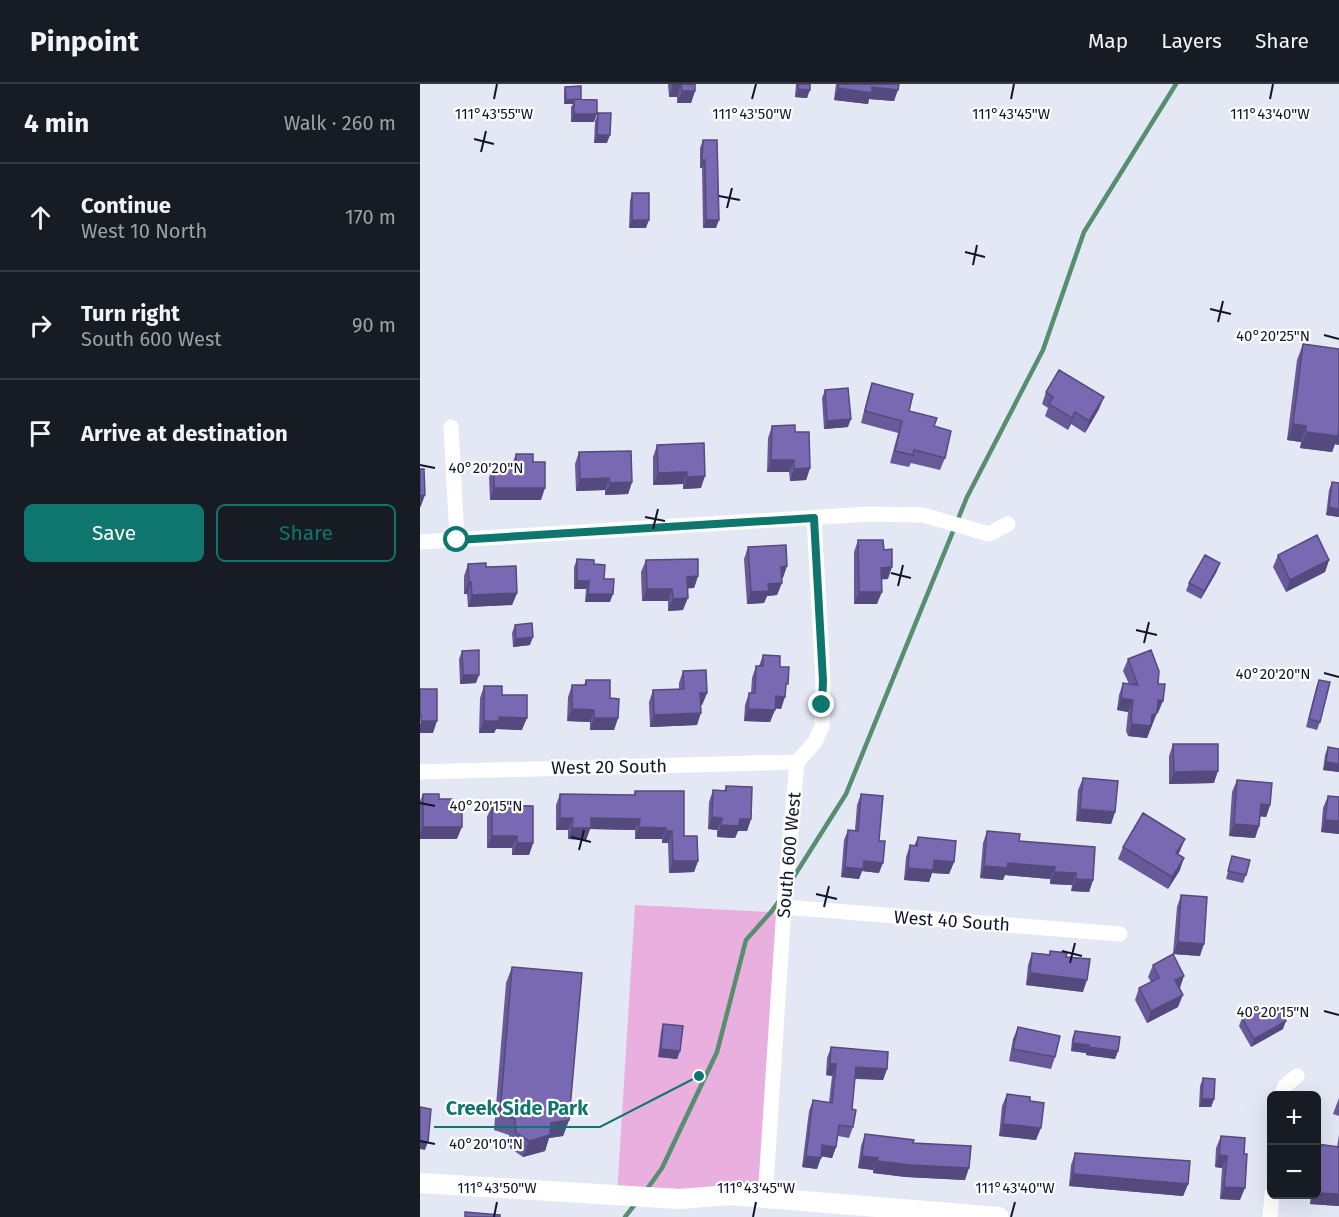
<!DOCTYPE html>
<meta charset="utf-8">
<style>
body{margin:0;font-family:"Fira Sans",sans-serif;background:#20242c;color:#f1f3f6}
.controls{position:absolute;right:18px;bottom:18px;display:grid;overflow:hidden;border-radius:9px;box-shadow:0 6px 24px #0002}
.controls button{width:54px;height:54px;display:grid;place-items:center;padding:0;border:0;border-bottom:2px solid #363941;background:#171b24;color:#f1f3f6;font:30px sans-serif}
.stop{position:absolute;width:18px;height:18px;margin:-14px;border:4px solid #0f766e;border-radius:50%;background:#fff}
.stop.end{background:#0f766e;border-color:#fff;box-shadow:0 2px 6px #0008}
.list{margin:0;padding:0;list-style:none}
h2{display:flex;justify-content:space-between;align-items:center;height:78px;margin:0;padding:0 24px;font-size:26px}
h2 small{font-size:20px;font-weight:400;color:#9ea1a6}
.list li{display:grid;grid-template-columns:39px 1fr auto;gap:18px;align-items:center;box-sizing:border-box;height:108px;padding:0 24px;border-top:2px solid #363941}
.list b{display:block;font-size:22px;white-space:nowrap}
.list p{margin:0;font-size:20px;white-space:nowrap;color:#9ea1a6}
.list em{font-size:20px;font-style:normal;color:#9ea1a6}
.actions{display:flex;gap:12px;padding:18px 24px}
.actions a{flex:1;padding:14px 0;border:2px solid #0f766e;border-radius:9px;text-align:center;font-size:21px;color:#0f766e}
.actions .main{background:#0f766e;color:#fff}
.icon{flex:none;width:33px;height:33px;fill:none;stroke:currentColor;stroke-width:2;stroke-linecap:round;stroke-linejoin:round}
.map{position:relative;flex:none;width:919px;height:1133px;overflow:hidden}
header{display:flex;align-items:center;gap:36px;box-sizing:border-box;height:84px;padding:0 30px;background:#171b24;border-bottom:2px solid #363941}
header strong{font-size:28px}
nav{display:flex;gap:33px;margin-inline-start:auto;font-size:21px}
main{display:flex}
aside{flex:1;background:#171b24}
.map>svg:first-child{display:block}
.green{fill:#e9b0df}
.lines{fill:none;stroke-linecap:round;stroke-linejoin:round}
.stream{stroke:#568e6f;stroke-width:4.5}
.minor{stroke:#fff;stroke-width:15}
.tertiary{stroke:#fff;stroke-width:20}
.wall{fill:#685a99}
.shaded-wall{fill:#554a7d}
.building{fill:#7969b2;stroke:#554a7d;stroke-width:1.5}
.route{stroke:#0f766e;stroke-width:8}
.ticks{fill:none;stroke:#11162d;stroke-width:2}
.labels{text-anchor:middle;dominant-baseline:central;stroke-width:4.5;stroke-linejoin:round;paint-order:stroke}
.street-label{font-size:18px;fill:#11162d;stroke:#fff}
.ticks-label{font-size:15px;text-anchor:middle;fill:#11162d;stroke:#fff;stroke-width:4.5;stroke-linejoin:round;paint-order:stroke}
.leader{fill:none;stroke:#0f766e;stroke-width:2}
.callout-dot{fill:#0f766e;stroke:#fff;stroke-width:2}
.callout-label{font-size:20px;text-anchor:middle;font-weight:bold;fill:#0f766e;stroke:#fff;stroke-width:4.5;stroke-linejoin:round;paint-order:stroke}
</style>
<header>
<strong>Pinpoint</strong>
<nav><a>Map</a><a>Layers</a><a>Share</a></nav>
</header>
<main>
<aside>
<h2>4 min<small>Walk · 260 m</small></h2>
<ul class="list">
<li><svg class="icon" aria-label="ahead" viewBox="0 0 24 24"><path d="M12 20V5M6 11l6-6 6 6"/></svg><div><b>Continue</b><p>West 10 North</p></div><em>170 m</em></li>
<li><svg class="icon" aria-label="right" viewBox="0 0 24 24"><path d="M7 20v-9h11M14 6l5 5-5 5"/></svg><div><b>Turn right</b><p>South 600 West</p></div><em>90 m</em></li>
<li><svg class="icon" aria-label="arrive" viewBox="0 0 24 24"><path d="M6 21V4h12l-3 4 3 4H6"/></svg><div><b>Arrive at destination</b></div></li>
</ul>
<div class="actions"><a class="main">Save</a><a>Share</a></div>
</aside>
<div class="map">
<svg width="919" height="1133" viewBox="0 0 919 1133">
<rect width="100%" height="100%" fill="#e4e8f5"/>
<path class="green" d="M215,821L351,828L364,823L345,1116L197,1111Z"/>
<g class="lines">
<path class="stream" d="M373,794L426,710L547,413L623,266L664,148L756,0
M225,1108L242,1084L297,968L326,856L351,828L359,817
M205,1133L216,1119"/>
<path class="minor" d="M31,343L37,455
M0,458L449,430L503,431L569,450L588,440
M0,688L377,678
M364,823L700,850
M861,1012L865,1002L877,992
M345,1116L364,823L377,678L395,658L402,642L403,597L394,434
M850,1133L852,1110"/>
<path class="tertiary" d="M0,1099L259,1115L310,1111L579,1133"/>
</g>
<path class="wall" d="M248,0H275V7L271,19H257V13H249Z
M376,0H390L387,14L375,13Z
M416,0H479L474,17L449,15L448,20L414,16Z
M145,3L161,15L174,38H151V23L153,20H144V7Z
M178,29L187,59H174L175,37Z
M283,56L296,144H283L282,84H280V64Z
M212,109L226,144H209L210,117Z
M883,260L919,265V361L915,360L912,368L880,364L881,358L867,356L877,276Z
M452,299L489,327L514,342L525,374L520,386L491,379L489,383L470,379L478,349L441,339L448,311Z
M405,306L428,343L404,345L402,314Z
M626,308L679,325L665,349L651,340L648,346L625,332L628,324L622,320Z
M352,342L375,348L390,384L386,396L370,397L369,388H347L348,354Z
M284,359L281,404L263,405V400L233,401V373L237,361Z
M159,368L212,398L208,410L185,411V406L156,407L155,380Z
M96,370L121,416H70L69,393L74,381L92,380Z
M912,398L919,399V433L906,431L909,406Z
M438,456L464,466L468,495H461L457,520H434V468Z
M328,463L363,494H361L357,511L347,512L344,519L327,520L324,475Z
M858,471L909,476L905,488L866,508L853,483Z
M157,475L174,480L184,495L190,518H165L166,505H154V483Z
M226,476L278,492L274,504H268L263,526L248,527V517H222L221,488Z
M48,480L66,483L97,509L92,521L48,523L47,510H44V492Z
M797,487L781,515L766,507L769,499Z
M95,541L110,561L93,563L92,549Z
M42,567L56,599L40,600L39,575Z
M343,571L360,583L366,607L361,625L355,624L350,638L324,637L325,621L329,609H331L332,594L336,582H339Z
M708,575L738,600V629L737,628L727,654L708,652L706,647L708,628L697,626L699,611L703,599L709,600L703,587Z
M263,587L287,609L282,621H281L277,641L230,643L229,618L233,606H259V599Z
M166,596L190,614L198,634L194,646H170V638L147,637L148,613L152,601H164Z
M899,596L900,638L897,646L886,643L896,604Z
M64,602L82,611L102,646L76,645L74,649H59L60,614Z
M753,660L794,699L749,700V672Z
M908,663L919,665V688L903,686L905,671Z
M663,694L695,728L691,740L656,737L658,706Z
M817,696L850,721L846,733L840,732L839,742L835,754L809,752L812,708Z
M306,702L331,735L327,747H318L315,754L297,753V746L288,745L289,718L293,706L304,707Z
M215,707L264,752L278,777L274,788L249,789L248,759H242V755H215V746L170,745L166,756L148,755V746H136V721L140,710L214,711Z
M3,710L33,725L37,755H0V717Z
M441,710L459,757V789L442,787L439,795L421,793L424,756L428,746H435L437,721Z
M908,712L919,713V750L901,748L903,724Z
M72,721L113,759L109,771H92V764H67V733Z
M567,747L599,757L673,796L669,808L651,807L652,801L630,800V795L585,791L583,796L560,794L563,759Z
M498,753L534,778L529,790L512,789L509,798L484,796L486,773L490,761L494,762Z
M703,763L760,767L758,770L760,786L748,805L698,775Z
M812,772L826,791L823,799L806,795Z
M761,811L780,872L753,870L757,823Z
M630,867L646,873L663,908L606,901L608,881L612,869L629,870Z
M733,881L760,904L758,923L727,939L715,916L719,904L731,898L728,893Z
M92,883L149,1036L143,1052L129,1054L125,1067L103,1073L90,1064L89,1051L74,1046L86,899Z
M841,932L863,945L831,963L819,942L822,934Z
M243,940L260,967L257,975L238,973L241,948Z
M598,943L635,973L631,985L589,977L593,955Z
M655,947L698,967L695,975L666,971V969L651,967L652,955Z
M411,963L467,985L463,996L435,995L432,1025L433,1043L429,1054L418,1052L416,1063L412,1074L401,1072L397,1085L382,1083L389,1027L393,1016L409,1018L412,992L406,991L407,974Z
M783,994L794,1015L791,1023H779L780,1002Z
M587,1010L616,1056L579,1052L582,1022Z
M919,1014V1032L913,1030Z
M445,1050L493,1059L545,1096L486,1093L453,1089V1086L438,1084L441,1062Z
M919,1051V1122L890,1120L891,1110H897L917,1063Z
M801,1052L820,1116L800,1115L802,1084L795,1083L796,1064Z
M655,1069L768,1100L763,1112L649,1102L651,1081Z"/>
<path class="shaded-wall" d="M253,1H261L257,13H249Z
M452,3L478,6L474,17L449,15L448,20L414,16L418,4Z
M378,5L390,6L387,14L375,13Z
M262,7H275L271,19H257Z
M146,16H154L153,20H144Z
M154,30H177L174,38H151Z
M177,51H190L187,59H174Z
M282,76H285L282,84H280Z
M212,136H229L226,144H209Z
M286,136H299L296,144H283Z
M684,313L679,325L665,349L669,337Z
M655,328L651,340L648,346L652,334Z
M431,335L428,343L404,345L407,337Z
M873,340L886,342L881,358L867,356Z
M919,344V361L915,360L912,368L880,364L886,348Z
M351,376H374L369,388H347Z
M390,384L386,396L370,397L374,385Z
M267,388L263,400L233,401L238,389Z
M285,392L281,404L263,405L267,393Z
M189,394L185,406L156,407L160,395Z
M212,398L208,410L185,411L190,399Z
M74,404H125L121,416H70Z
M5,411L1,422L0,423V412Z
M909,423L919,425V433L906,431Z
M909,476L905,488L866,508L870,496Z
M800,479L797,487L781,515L784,507Z
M367,482L363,494L356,495L361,483Z
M472,483L468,495L457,496L461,484Z
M278,492L274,504L263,505L267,493Z
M157,497H169L166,505H154Z
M49,498H51L47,510H44Z
M362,499L357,511L347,512L344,519L327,520L331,508L348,500Z
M227,505H252L248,517H222Z
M439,508H462L457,520H434Z
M97,509L92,521L48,523L52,511Z
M168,510H193L190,518H165Z
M268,514L263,526L248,527L253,515Z
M113,553L110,561L93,563L96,555Z
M43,591H59L56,599L40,600Z
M280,609H287L282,621H276Z
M356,612L365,613L361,625L351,624Z
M701,614L713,616L708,628L697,626Z
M738,616L743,617L738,629L734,628Z
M152,625L174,626L170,638L147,637Z
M328,625L355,626L350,638L324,637Z
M281,629L277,641L230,643L234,631Z
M737,629L727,654L708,652L712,640Z
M79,633L107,634L102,646L76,645L74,649H59L64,637Z
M174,634H198L194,646H170Z
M1,637H17L13,649H0V640Z
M906,678L919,680V688L903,686Z
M798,687L794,699L749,700L754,688Z
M841,720L850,721L846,733L837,732Z
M660,725L695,728L691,740L656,737Z
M292,733L302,734L297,746L288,745Z
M140,734H153L148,746H136Z
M171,734L220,735L215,746L170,745L166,756L148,755L152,744Z
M320,735H331L327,747H318L315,754L297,753L301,741Z
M905,736L919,737V750L901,748Z
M814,740L839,742L835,754L809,752Z
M3,743H42L37,755H0V750Z
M219,743L246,744L242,755H215Z
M246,747H252L248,759H242Z
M72,752H97L92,764H67Z
M765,755L760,767L752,781L756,769Z
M97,759H113L109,771H92Z
M764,774L760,786L748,805L752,793Z
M514,776L534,778L529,790L512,789L509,798L484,796L488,784Z
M253,777H278L274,788L249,789Z
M444,777L463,779L459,789L442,787L439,795L421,793L425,783Z
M588,779L635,783L630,795L585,791L583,796L560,794L564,782Z
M634,788L656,789L652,801L630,800Z
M656,795L673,796L669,808L651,807Z
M758,858L784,860L780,872L753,870Z
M610,889L667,896L663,908L606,901Z
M764,892L760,904L751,908L755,896Z
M763,911L758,923L727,939L731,927Z
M866,937L863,945L831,963L834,955Z
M653,959L669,961L666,969L651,967Z
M668,963L698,967L695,975L666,971Z
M241,965L260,967L257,975L238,973Z
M410,980H416L412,992L406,991Z
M436,983L467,985L463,996L432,994Z
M782,1015H794L791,1023H779Z
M149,1036L143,1052L129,1054L125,1067L103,1073L109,1057L131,1039Z
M583,1040L621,1044L616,1056L579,1052Z
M0,1057L8,1058L5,1066L0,1065Z
M402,1061L416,1063L412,1074L398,1072Z
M799,1071L807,1072L802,1084L795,1083Z
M386,1072L401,1074L397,1085L382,1083Z
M442,1072L458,1074L453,1086L438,1084Z
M457,1077L549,1084L545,1096L486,1093L453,1089Z
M653,1090L768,1100L763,1112L649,1102Z
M804,1103L825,1104L820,1116L800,1115Z
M897,1109L919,1110V1122L890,1120L893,1110H897Z"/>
<path class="building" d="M253,0H275V7H262L261,1H253Z
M378,0H390V6L378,5Z
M419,0H479L478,6L452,3V9L418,4Z
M161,2V15L146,16L145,3Z
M154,15L177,16V30H154Z
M178,29H191L190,51H177Z
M283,56H297L299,136H286L285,76H282Z
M212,109H229V136H212Z
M883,260L919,265V344L918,352L886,348V342L873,340Z
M639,286L684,313L669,337L655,328L652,334L629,320L633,313L626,308Z
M452,299L493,310L489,327L517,334L514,342L531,347L525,374L494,366L493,371L475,367L482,337L445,327Z
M428,304L431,335L407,337L405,306Z
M375,341V348H389L390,384L374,385V376H351L352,342Z
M284,359L285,392L267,393V388L238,389L237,361Z
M211,367L212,398L190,399L189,394L160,395L159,368Z
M96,370H113V378H125V404H74V381L96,380Z
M0,385H4L5,411L0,412Z
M912,398L919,399V425L909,423Z
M897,451L909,476L870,496L858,471Z
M438,456H463L464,466L472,465V483L461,484L462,508H439Z
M366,461L367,482L361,483L362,499L348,500L349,507L331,508L328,463Z
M785,471L800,479L784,507L769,499Z
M157,475L174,476V480L185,481L184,495H194L193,510H168L169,497H157Z
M278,475V492L267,493L268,514L253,515L252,505H227L226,476Z
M66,479V483L96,482L97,509L52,511L51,498H49L48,480Z
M112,539L113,553L96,555L95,541Z
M59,566V591H43L42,567Z
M731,566L739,587L738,600H745L743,617L738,616L737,629L732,631L731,642L712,640L711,635L713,616L701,614L703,599L718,601L708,575Z
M343,571L360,572V583H369L368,600H366L365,613L356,612L355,626L328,625L329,609H335L336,582H343Z
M286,586L287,609H280L281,629L234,631L233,606L264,605L263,587Z
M166,596H190V614L199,615L198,634H174V626L152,625V601H166Z
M899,596L910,598L900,638L889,635Z
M64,602H82V611H107V634L79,633V637H64Z
M0,605H17V637H1V632H0Z
M753,660H798V687L754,688Z
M908,663L919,665V680L906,678Z
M663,694L698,697L695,728L660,725Z
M817,696L852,699L850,721L841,720L839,742L814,740Z
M306,702L332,703L331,735H320L319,742L301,741L302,734L292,733L293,706L306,707Z
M215,707H264V752H277L278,777H253L252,747H246V744L219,743L220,735L171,734V744H152L153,734H140V710L215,711Z
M3,710H19V715H33V725H42V743H3Z
M441,710L463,712L459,757H465L463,779L444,777L443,785L425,783L428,746L438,747Z
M908,712L919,713V737L905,736Z
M72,721L113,722V759H97V752H72Z
M723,729L765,755L756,769L764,774L752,793L703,763Z
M567,747L600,750L599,757L675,763L673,796L656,795V789L634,788L635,783L588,779L587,784L564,782Z
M498,753L536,757L534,778L514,776L513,786L488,784L490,761L497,762Z
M812,772L830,776L826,791L808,787Z
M761,811L787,813L784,860L758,858Z
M630,867L647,869L646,873L670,875L667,896L610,889L612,869L630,871Z
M753,870L764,892L755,896L763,911L731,927L719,904L739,894L733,881Z
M92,883L162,889L149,1036L131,1039L130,1051L109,1057L96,1049L95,1035L80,1030Z
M857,923L866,937L834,955L822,934L838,925L841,932Z
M243,940L263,942L260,967L241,965Z
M598,943L640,952L635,973L593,965Z
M655,947L700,953L698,967L668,963L669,961L653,959Z
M411,963L468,968L467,985L436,983L432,1025L436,1026L433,1043L419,1041L416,1063L402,1061L401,1074L386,1072L393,1016L412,1019L416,980H410Z
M783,994L795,995L794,1015H782Z
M587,1010L610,1013V1017L624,1019L621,1044L583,1040Z
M0,1023L11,1025L8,1058L0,1057Z
M445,1050L494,1056L493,1059L551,1062L549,1084L491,1081L457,1077L458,1074L442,1072Z
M801,1052L825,1054L824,1070H827L825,1104L804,1103L807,1072L799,1071Z
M897,1060L919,1063V1110L897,1109Z
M655,1069L770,1077L768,1100L653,1090Z
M45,1128L80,1131V1133H45Z"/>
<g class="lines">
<path class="route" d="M37,456L394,434L403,597L402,621"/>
</g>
<path class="ticks" d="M74,15L77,0M332,15L336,0M591,15L594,0M850,15L853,0M54,55L74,60M61,68L66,47M299,112L320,116M307,124L312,104M545,168L565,173M553,181L557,161M790,225L811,230M798,238L803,217M904,251L919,255M0,381L15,384M225,433L245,437M233,445L238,425M471,489L491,494M478,502L483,481M716,546L737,551M724,559L729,538M904,589L919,593M0,719L15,722M151,753L171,758M159,766L164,746M396,810L417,815M404,823L409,802M642,867L662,872M650,879L655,859M904,927L919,931M0,1057L15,1060M74,1133L77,1118M333,1133L336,1118M591,1133L595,1118"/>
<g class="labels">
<g class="street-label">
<text transform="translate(189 683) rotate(-1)">West 20 South</text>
<text transform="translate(369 771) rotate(-85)">South 600 West</text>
<text transform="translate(532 837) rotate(4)">West 40 South</text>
</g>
</g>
<g class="ticks-label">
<text x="74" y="35">111°43'55"W</text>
<text x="591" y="35">111°43'45"W</text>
<text x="850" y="35">111°43'40"W</text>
<text x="332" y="35">111°43'50"W</text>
<text x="853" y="257">40°20'25"N</text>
<text x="66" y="389">40°20'20"N</text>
<text x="853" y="595">40°20'20"N</text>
<text x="66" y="727">40°20'15"N</text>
<text x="853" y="933">40°20'15"N</text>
<text x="66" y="1065">40°20'10"N</text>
<text x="77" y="1109">111°43'50"W</text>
<text x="336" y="1109">111°43'45"W</text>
<text x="595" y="1109">111°43'40"W</text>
</g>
<path class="leader" d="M279 992L180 1043H14"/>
<circle class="callout-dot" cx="279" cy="992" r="6"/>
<g class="callout-label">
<text x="97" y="1031">Creek Side Park</text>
</g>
</svg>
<div class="controls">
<button>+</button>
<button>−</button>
</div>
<div class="stop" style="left:37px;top:456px"></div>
<div class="stop end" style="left:402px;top:621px"></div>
</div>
</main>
